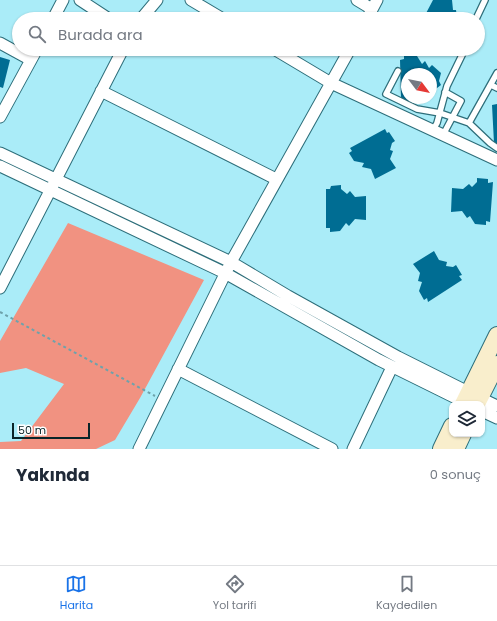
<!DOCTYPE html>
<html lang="tr">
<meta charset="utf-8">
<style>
body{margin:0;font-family:Poppins,sans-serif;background:#f2f2f3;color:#1f2937}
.controls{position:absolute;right:12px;bottom:12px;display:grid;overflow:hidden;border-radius:8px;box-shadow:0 1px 3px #0004}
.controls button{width:36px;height:36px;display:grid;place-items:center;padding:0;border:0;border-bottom:1px solid #e0e1e3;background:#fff;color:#1f2937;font:20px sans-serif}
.compass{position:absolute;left:401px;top:68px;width:36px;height:36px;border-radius:50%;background:#fff;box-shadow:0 1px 3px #0004;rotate:122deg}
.scale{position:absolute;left:12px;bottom:10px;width:78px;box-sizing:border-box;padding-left:4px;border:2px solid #092529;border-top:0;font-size:11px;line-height:14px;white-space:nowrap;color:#092529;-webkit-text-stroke:3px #fff;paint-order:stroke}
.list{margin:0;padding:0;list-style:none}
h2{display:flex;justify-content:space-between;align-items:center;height:52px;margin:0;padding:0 16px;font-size:17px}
h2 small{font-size:13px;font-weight:400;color:#747a83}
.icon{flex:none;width:22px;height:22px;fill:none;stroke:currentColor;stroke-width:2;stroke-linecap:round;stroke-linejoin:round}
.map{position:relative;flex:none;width:497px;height:449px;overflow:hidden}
.search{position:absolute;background:#fff;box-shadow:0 1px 3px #0004;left:12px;right:12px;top:12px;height:44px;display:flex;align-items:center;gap:10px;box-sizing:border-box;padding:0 14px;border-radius:22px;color:#747a83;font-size:15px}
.sheet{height:116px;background:#fff}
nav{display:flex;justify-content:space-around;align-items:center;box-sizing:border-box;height:56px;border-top:1px solid #e0e1e3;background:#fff;font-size:11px;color:#747a83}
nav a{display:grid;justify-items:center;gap:2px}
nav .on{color:#1a73e8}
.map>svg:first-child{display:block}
.green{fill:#f19281}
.building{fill:#006d93}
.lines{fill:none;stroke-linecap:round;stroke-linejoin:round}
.lane-casing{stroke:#2d6e7a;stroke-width:8}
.street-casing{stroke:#2d6e7a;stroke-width:13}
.secondary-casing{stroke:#2d6e7a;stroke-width:18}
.path{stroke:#6ea2ab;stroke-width:2;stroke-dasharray:3 3;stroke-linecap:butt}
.lane{stroke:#fff;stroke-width:5.5}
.street{stroke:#fff;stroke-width:11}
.secondary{stroke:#f9eecc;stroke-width:16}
</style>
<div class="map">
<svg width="497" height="449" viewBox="0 0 497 449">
<rect width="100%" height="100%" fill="#aaecf8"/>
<path class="green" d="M68,223L204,280L140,398L115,440L96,449H0V442L21,441L64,384L26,368L0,373V341Z"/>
<path class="building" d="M433,0H452L453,10H456L457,17L461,16L463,19H423Z
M404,54L417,56L422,64L425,61L429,68L432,65L441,73L439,81L441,85L433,91H431V74H407V98H419L416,102H405L401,98L400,60L404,59Z
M0,57L10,60L3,88L0,87Z
M497,104V145L494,143L492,105Z
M385,129L387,133L389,132L395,141L392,143L390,150L393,151L390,159L396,168L375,179L371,169L362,167L364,163L354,161L349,153L352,151L350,148Z
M477,178L488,179V183L493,182L490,222L486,221V225L475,224L470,216L467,218L462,211L451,212L452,188L463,189L469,184L472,187L477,182Z
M341,185V189L347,194L350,191L355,197L366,196V220L355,219L349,226L346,223L340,231L330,232V228H326V189H330L331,186Z
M434,251L439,260L447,262L446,266L453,267L456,265L462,275L459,276L462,280L428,302L427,298L424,300L419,291L422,282L418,281L420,273L413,264Z"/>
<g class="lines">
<defs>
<path id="lane" d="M476,19L485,0
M398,71L386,94L417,109L440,113L469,123L490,143L497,148
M491,85L497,88
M469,123L497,73
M433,130L437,123L447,86L465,49
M443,135L461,101L445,92"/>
<path id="street" d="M80,0L109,19
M191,0L223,19
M357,0L372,9
M53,19L63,0
M141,19L157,0
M367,19L377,0
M0,43L31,60
M274,49L331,83L497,160
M101,91L276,179
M0,117L37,49
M0,153L231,262L288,296L398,357L468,392
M0,166L225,273L379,360L464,402
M0,288L123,49
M178,369L332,449
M480,398L497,406
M482,411L497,418
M139,449L231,262L350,49
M353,449L392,367"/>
<path id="secondary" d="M463,404L497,335
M477,404L497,364
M441,449L452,426
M456,449L463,434"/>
</defs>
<use href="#lane" class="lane-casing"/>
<use href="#street" class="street-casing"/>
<use href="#secondary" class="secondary-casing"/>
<path class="path" d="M0,312L155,396"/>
<use href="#lane" class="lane"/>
<use href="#street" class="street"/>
<use href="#secondary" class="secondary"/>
</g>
</svg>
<div class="controls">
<button><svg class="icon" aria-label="layers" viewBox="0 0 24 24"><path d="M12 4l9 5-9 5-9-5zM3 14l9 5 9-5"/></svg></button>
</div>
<svg class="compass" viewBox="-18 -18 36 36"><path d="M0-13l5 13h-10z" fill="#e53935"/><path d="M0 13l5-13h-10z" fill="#747a83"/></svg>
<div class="scale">50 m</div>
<div class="search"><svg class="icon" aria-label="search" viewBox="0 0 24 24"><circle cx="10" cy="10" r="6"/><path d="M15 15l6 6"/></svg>Burada ara</div>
</div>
<section class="sheet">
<h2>Yakında<small>0 sonuç</small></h2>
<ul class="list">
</ul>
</section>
<nav>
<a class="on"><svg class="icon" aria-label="map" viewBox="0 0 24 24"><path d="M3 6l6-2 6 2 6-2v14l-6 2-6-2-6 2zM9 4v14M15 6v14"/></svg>Harita</a>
<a><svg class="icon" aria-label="directions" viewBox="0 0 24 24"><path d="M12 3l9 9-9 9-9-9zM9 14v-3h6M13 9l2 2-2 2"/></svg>Yol tarifi</a>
<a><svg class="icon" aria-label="saved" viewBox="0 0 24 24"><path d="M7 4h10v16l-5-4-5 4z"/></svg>Kaydedilen</a>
</nav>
